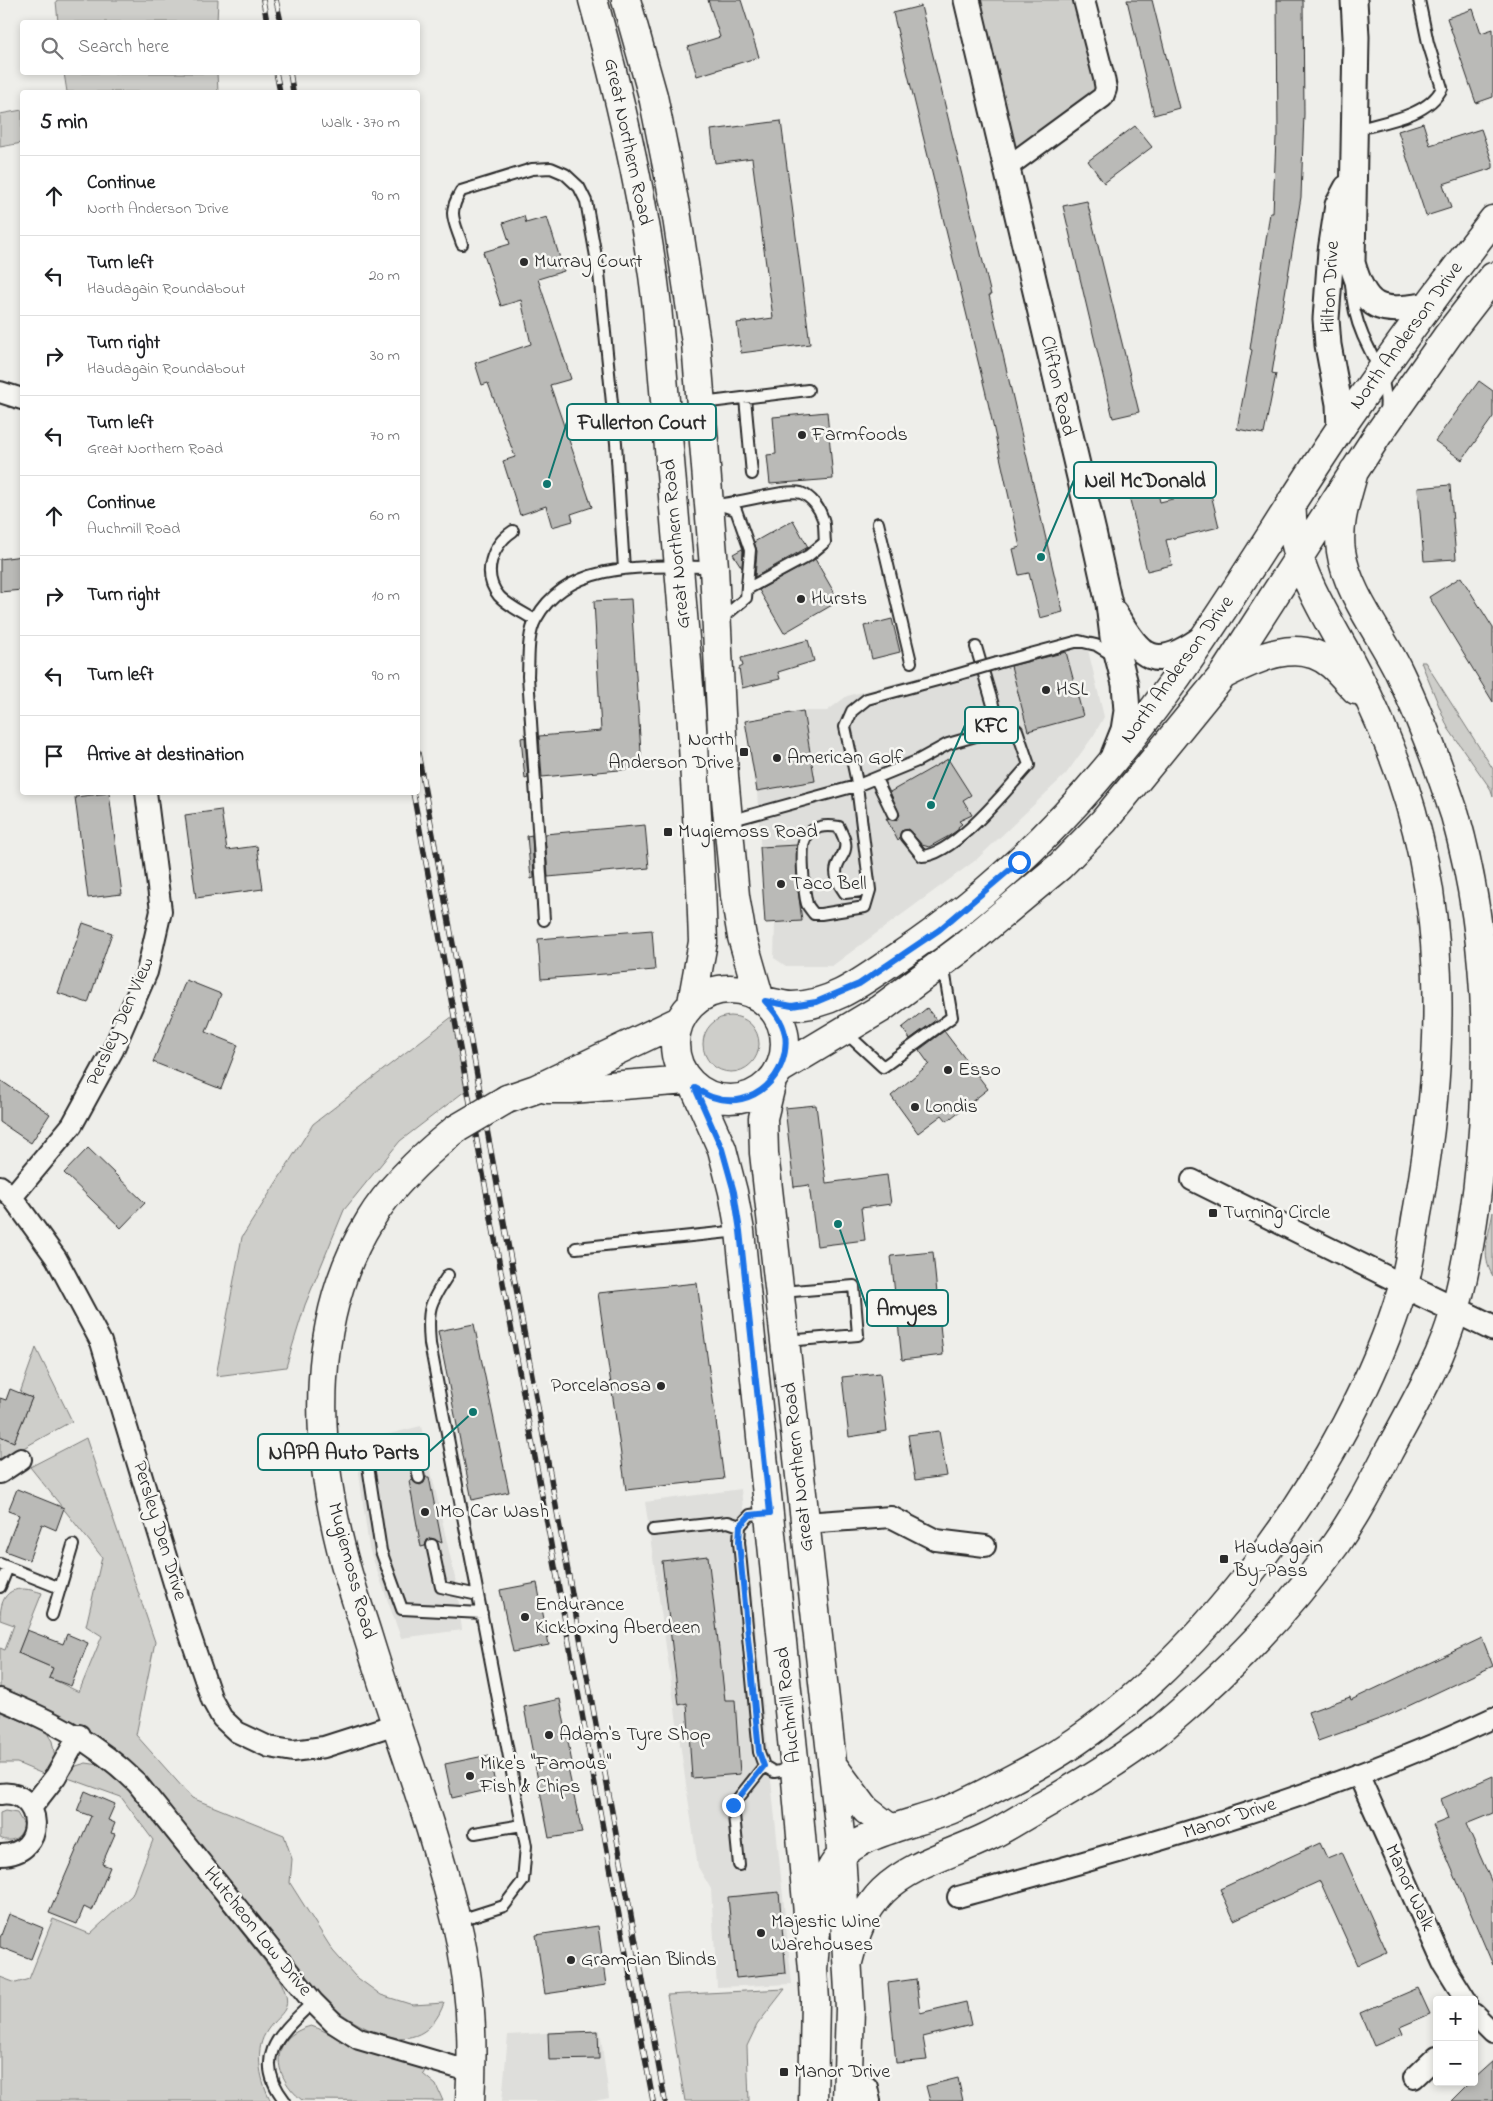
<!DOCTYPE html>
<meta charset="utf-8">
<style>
body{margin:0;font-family:"Indie Flower",sans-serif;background:#f6f6f6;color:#202124}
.controls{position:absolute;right:15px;bottom:15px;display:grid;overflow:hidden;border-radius:5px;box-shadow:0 2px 8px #0003}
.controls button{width:45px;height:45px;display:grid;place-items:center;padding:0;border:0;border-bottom:1px solid #e0e0e0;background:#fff;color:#202124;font:25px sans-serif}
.stop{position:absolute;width:15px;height:15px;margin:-11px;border:4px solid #1a73e8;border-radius:50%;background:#fff}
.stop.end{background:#1a73e8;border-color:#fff;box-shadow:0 1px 5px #0008}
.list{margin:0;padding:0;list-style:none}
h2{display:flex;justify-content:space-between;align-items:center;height:65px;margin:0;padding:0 20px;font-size:21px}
h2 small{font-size:16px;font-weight:400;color:#757577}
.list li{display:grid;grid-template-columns:32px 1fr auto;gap:15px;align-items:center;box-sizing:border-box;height:80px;padding:0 20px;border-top:1px solid #e0e0e0}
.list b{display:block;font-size:19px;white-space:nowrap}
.list p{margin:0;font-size:16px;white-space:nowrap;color:#757577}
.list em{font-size:16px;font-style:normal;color:#757577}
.icon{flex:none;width:28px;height:28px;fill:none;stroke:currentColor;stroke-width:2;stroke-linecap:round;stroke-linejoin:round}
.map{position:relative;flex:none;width:1493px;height:2101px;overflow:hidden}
.search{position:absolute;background:#fff;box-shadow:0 2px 8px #0003;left:20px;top:20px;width:400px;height:55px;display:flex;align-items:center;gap:12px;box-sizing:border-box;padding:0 18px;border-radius:5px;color:#757577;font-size:19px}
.panel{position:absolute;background:#fff;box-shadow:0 2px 8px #0003;left:20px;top:90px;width:400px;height:705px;border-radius:5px}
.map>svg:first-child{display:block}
.built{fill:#dededb}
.green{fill:#cececa;stroke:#7c7c7a}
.building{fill:#babab7;stroke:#2b2b2b}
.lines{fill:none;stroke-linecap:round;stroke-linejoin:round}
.service-casing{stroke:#2b2b2b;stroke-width:14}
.minor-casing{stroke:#2b2b2b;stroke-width:24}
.tertiary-casing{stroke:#2b2b2b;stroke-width:29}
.primary-casing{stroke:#2b2b2b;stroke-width:31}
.service{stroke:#f6f6f2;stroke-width:10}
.minor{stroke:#f6f6f2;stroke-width:20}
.tertiary{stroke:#f6f6f2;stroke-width:25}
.primary{stroke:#f6f6f2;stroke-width:28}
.rail-casing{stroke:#2b2b2b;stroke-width:5.5}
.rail{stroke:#f6f6f2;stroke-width:4;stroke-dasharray:11;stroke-linecap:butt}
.service-bridge-casing{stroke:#2b2b2b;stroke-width:14;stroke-linecap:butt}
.primary-bridge-casing{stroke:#2b2b2b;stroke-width:31;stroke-linecap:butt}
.service-bridge{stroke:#f6f6f2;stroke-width:10}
.primary-bridge{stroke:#f6f6f2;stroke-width:28}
.route{stroke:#1a73e8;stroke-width:6}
.poi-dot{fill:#2b2b2b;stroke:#f6f6f2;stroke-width:2}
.labels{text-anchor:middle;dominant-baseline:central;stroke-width:5;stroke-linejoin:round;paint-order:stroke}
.street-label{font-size:20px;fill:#2b2b2b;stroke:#f6f6f2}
.poi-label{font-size:20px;fill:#2b2b2b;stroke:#f6f6f2;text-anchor:start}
.leader{fill:none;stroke:#0f766e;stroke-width:2}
.callout-dot{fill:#0f766e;stroke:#f6f6f2;stroke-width:2}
.callout{fill:#f6f6f2;stroke:#0f766e;stroke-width:2}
.callout-label{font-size:21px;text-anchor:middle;font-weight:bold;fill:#2b2b2b}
</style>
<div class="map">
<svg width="1493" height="2101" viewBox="0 0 1493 2101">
<rect width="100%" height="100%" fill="#eeeeea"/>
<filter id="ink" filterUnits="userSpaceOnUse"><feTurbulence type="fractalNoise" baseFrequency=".02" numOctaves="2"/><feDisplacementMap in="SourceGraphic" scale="10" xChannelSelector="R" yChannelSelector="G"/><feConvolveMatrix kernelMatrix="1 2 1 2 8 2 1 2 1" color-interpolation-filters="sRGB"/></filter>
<g filter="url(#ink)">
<path class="built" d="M1084,633L1104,717L1094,735L1066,774L976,860L832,966H786L774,958L775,922H765L757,791L745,721L803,711H827L847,696Z
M421,1426L457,1587L462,1630L401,1638L369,1548L357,1458L373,1438Z
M741,1489L792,1984L717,1987L711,1889L698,1867L645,1502Z
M600,2030L609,2098L595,2101H502L508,2035Z"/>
<path class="green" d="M58,0H218L217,22H58L56,1Z
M967,0H1084L1106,89L1006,168Z
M64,73H217L218,92H67Z
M22,110V143L0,147V114Z
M1421,662H1425L1493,769V797L1490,788L1448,728Z
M453,1016L465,1091L400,1141L344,1210L305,1305L286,1367L216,1376L242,1237L313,1124Z
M703 1044a28 28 0 1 1 56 0a28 28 0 1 1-56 0Z
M1493,1212V1276C1480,1256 1489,1234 1493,1212Z
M36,1348L72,1421L0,1461V1436L14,1442L32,1398L20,1393Z
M86,1438L155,1642L136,1735L192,1798L284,1835L292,1859L290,1883L333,1951L355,1976L381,1995L413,2005L444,2003C420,2069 354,2026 319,1996L144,1775C99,1734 56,1711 0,1688V1648L5,1650L14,1625L0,1620C0,1589 16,1584 42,1593L18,1653L53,1668L50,1678L79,1692L102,1636L86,1626L102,1557L30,1467Z
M0,1712L45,1730L52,1741L55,1757L43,1774L17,1763H0Z
M86,1763L100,1765L129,1790L281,1982C296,2014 278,2011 265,2034C254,2053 261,2083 271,2101H0V1977L16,1983L29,1979L53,1919L90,1934L132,1895L153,1840L121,1797L68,1778L76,1766Z
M5,1811L17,1813L24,1825C21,1837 12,1844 0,1838V1813Z
M785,1989L757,2025L747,2046L749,2101H685L667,1995Z
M311,2026C329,2031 342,2043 359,2050C381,2058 405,2060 426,2069L423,2074L436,2085L443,2101L302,2100C272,2076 268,2037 311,2026Z"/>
<path class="building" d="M708,0H741L759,57L697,76L688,47L720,37Z
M1127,0H1152L1179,108L1154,115Z
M1277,0H1303L1304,114L1301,197L1272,373L1276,374L1264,434L1237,429L1252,350L1250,349L1270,213H1273L1276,137H1278Z
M921,6L991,295H989L1063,612L1040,618L1029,573L1019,575L1013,549L1020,547L987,398L893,13Z
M1473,9L1481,33L1493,29V97L1476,103L1447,18Z
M781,121L810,344L741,353L737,323L773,318L752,158L715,163L711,130Z
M1423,123L1430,145L1481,129L1493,164V168L1443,184L1451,208L1426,216L1398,131Z
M1135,126L1152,147L1104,183L1088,161Z
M1087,201L1139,412L1113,418L1063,206Z
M524,216L526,223L547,217L564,271L538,279L571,379L550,385L592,507L571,514L573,521L552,527L546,506L520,515L503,461L515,457L488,383L482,385L475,363L531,344L521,300L501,306L483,252L510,244L503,223Z
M1479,381L1493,391V417L1462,460L1435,441Z
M827,412L833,479L770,484L767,455L776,454L773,417Z
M1154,476L1160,502L1210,490L1219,527L1166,540L1172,565L1147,571L1126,483Z
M1450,485L1456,559L1424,561L1418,488Z
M793,520L808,547L755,577L757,551L754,542Z
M742,549L743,551L742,568L733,554Z
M22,556V590L0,592V559Z
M815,559L839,601L784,633L759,590Z
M1461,577L1493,628V702L1429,597Z
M631,599L642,768L542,777L539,736L601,731L594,601Z
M892,619L900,652L872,659L864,626Z
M808,640L814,661L778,672L780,679L742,688L739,668L743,666L741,658Z
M1066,652L1083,716L1028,731L1011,666Z
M803,711L815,781L757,791L745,721Z
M525,737L528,778L525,779L521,738Z
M948,759L971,795L963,800L972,815L959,821L962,824L958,827L959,829L949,836L929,847L922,845L908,829L901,831L900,839L898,841L886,818L896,820L900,815L890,792Z
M109,793L122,894L88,898L75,797Z
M221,810L227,850L257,846L263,889L196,898L185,815Z
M645,825L649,868L548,877L545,834Z
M532,835L534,878L531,879L527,836Z
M797,845V882L802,921L765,923L760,847Z
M83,923L112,933L88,1003L58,993Z
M652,930L655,970L541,979L538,939Z
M186,980L221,994L206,1032L238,1045L221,1089L153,1062Z
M927,1008L936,1020L910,1039L902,1028Z
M944,1031L988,1089L947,1121L942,1115L918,1133L891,1096L929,1064L919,1050Z
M0,1080L50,1114L31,1143L0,1122Z
M816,1105L826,1183L887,1175L891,1204L861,1208L865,1240L817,1246L809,1185L794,1187L785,1108Z
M88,1148L145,1203L121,1228L64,1173Z
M933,1252L943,1355L902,1360L891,1256Z
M697,1283L724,1479L626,1490L598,1293Z
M474,1324L509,1492L472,1500L438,1331Z
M880,1373L887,1431L849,1437L842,1377Z
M10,1389L32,1398L14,1442L0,1436V1398L6,1400Z
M939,1431L947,1476L915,1480L908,1435Z
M426,1477H429L442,1543L431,1538L427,1540L425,1546L421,1547L409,1481L412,1480L420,1485L424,1483Z
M17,1489L64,1508L56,1530L42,1524L29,1560L5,1551L19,1515L8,1511Z
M708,1556L725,1700H735L740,1774L692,1778L687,1703L679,1705L662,1561Z
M537,1583L549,1645L513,1652L500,1590Z
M27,1630L63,1644L67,1634L88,1643L71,1686L49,1678L53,1668L18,1653Z
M1482,1638L1493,1666L1385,1717L1318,1741L1308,1712L1350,1697L1351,1700Z
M560,1699L572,1763L567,1764L582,1833L549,1838L524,1707Z
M489,1755L496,1788L452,1798L445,1764Z
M1493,1776V1813L1466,1824L1493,1885V1965L1433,1825L1448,1819L1441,1799Z
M85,1791L115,1804L108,1820L115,1823L111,1833L115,1834L102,1864L110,1867L92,1911L84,1907L77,1924L49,1913L91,1816L77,1811Z
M1320,1843L1327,1858L1342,1852L1387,1952L1358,1965L1320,1881L1234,1920L1220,1889Z
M779,1892L786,1973L736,1978L728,1897Z
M9,1914L43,1928L31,1959L0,1947V1938Z
M598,1926L606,1985L545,1994L536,1935Z
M916,1979L920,2013L966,2002L971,2025L923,2037L927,2060L896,2063L888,1983Z
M1418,1988L1430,2014L1400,2027L1403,2034L1374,2046L1360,2013Z
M598,2031L599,2059L549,2060L548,2033Z
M1493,2061V2101H1451L1470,2082H1474V2078Z
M958,2078L963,2101H930L926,2086Z"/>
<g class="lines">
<defs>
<path id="service" d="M1355,130C1382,122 1428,117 1442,88L1428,43L1419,0
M462,244C454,220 447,214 461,191L532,169L551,168L565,174L579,187L586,201L599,273L616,443L624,569
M1351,284C1352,302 1356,320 1363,336C1375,362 1389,382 1385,413
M745,398L752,474
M702,403L808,390
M709,505C732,506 785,488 801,493C812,497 820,509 823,519C825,526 824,535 825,542L808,556L747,589
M878,523L911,662
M513,531C492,545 481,574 499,596C508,606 524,613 535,620
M721,619L746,598L750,550L736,510L724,506
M997,663L1079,641L1096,645L1114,656
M876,779L893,814
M729,821L856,786L917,761L948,744L1000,729L976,647
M906,836L922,856C955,855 1007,789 1029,765L1017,730L1013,727L1000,729
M870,890L845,893C823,863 849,860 845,842C844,837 841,832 839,827C826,825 812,825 805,839C800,848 804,894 807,904C808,907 812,911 814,914H821L865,907L870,890L856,778L845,727L852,711L867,699L956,675
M544,920L528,676C529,658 527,635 536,619C569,558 655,567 713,567
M845,1032L883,1067L952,1017L943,964
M576,1248L739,1231
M448,1275C429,1304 427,1309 430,1344L526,1846L523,1881L504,1906L457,1921
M781,1292L854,1286L858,1335L786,1341
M419,1478L412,1444L366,1453L381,1551L402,1609L482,1613
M767,1513L750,1515L740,1526L739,1542L759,1752L764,1766L774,1772L794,1769
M653,1530L728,1522L740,1526
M432,1545L441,1587L478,1595
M0,1564L60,1588
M0,1587L8,1567
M52,1615L73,1545
M475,1833L522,1825
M739,1865L733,1805L764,1766
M285,2101C250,2057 282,2032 313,2002"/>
<path id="minor" d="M1006,168L1103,97L1106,89L1104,78L1084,0
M0,392L22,399
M1192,1180L1404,1285
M0,1186L12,1197L56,1258L101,1342L186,1623L212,1700L222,1718L237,1732L269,1747L293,1751L324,1747L396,1724
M12,1197L72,1125L113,1050L147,972L161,911L146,792
M0,1473L21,1459
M804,1523L891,1517L936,1540L985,1546
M0,1699C53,1721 95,1742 137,1783L313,2002L334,2023L359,2039L472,2072
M1358,1774L1443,1963L1466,2000
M0,1794C44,1788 49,1856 0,1855
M31,1808L56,1776L79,1735
M958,1897C1140,1847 1322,1798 1493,1718
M1474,2014L1493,2033
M848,2077L867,2087L870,2101
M1414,2078L1437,2056"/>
<path id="tertiary" d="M967,0L1093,532L1109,604L1113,637L1125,684L1127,711L1124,730L1114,755
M1354,0L1356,37L1352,263C1366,312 1380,312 1426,306
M1340,429L1339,404L1328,345L1326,319L1331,251L1338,205L1347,188
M1114,613C1142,659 1154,673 1203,638
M1404,1285L1493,1328"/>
<path id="primary" d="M593,0C621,100 645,203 657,306L691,710L701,886L703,942L692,1003
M626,0L653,96L676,211L696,343L714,567L724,776L735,896L742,937L759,996
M1223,675C1255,659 1299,636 1332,665C1340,672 1348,682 1356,690
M675 1044a55 55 0 1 1 110 0a55 55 0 1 1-110 0Z
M765,1001C774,1003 784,1006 792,1006C834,1006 868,977 901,955C1006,885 1096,790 1169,688C1230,604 1282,515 1340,429C1389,358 1440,288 1493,220
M780,1069L880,1009L962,948L1060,866L1104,821L1223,675L1377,436L1448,335L1493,277
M772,1081L763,1118L764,1153L840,1834L850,2009L847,2101
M695,1088L722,1149L733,1192L740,1231L795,1769L813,1969L815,2001L813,2101
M547,1089H571L687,1080
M507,1099L536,1089L679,1021
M456,1129C425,1154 391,1185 370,1220C310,1317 314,1441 341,1548C348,1578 359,1608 368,1637C397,1732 433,1824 456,1920C471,1981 474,2039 470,2101
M834,1767L866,1810L891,1829
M848,1962C855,1934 863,1911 883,1891C911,1864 952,1854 987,1837C1006,1828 1023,1816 1042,1806C1085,1782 1123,1759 1162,1728C1225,1675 1287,1612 1335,1545C1356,1515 1372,1484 1389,1451C1406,1420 1424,1388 1439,1355C1456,1316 1464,1276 1471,1234C1493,1096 1493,950 1455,815C1439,767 1421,718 1399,672C1381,634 1347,593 1341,551C1337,524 1347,497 1354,471
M813,1969C816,1936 816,1883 839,1858C863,1831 919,1823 952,1809C979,1797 1005,1783 1031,1769C1195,1681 1351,1463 1403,1287C1411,1261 1413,1234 1418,1208C1446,1053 1450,894 1389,745C1376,712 1361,680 1344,649C1318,602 1288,556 1292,501"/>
</defs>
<use href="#service" class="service-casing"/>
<use href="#minor" class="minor-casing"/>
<use href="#tertiary" class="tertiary-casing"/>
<use href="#primary" class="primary-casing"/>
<use href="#service" class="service"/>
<use href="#minor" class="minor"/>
<use href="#tertiary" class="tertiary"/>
<use href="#primary" class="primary"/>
<defs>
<path id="rail" d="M263,0L267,22
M276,0L281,22
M276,72L280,92
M290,72L293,92
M418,753L665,2101
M413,792L653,2101"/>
</defs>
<use href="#rail" class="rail-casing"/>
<use href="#rail" class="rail"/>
<defs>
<path id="service-bridge" d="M956,675L997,663"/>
<path id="primary-bridge" d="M456,1129L507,1099"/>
</defs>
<use href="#service-bridge" class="service-bridge-casing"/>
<use href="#primary-bridge" class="primary-bridge-casing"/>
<use href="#service-bridge" class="service-bridge"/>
<use href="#primary-bridge" class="primary-bridge"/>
</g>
</g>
<g class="lines" filter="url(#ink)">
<path class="route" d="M733,1805L764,1766L759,1752L739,1542L740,1526L750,1515L770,1513L740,1231L734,1192L722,1149L695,1088C701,1091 706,1095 712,1097C753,1112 791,1074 785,1034C782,1020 774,1011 765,1001L792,1006L816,1002L859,984L939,930L1019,862"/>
</g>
<g class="poi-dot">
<circle cx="524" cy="262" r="5"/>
<circle cx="802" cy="435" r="5"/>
<circle cx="801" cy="599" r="5"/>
<circle cx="1046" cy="690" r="5"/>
<rect x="739" y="747" width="10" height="10" rx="2.5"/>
<circle cx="777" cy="758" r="5"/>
<rect x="663" y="827" width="10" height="10" rx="2.5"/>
<circle cx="781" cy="884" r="5"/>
<circle cx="948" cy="1070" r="5"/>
<circle cx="915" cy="1107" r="5"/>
<rect x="1208" y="1208" width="10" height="10" rx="2.5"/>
<circle cx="661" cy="1386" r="5"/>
<circle cx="425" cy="1512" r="5"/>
<rect x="1219" y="1554" width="10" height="10" rx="2.5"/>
<circle cx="525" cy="1617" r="5"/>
<circle cx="549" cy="1735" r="5"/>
<circle cx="470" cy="1776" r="5"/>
<circle cx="761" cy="1933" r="5"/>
<circle cx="571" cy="1960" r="5"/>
<rect x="779" y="2067" width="10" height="10" rx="2.5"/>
</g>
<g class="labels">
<g class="street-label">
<text transform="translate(627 142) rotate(78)">Great Northern Road</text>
<text transform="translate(1331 287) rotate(-87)">Hilton Drive</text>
<text transform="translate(1407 336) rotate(-54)">North Anderson Drive</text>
<text transform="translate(1057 386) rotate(77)">Clifton Road</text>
<text transform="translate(677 544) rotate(-95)">Great Northern Road</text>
<text transform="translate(1178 670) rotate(-54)">North Anderson Drive</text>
<text transform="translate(121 1022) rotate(-66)">Persley Den View</text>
<text transform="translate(799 1467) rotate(-96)">Great Northern Road</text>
<text transform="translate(159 1531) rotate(73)">Persley Den Drive</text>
<text transform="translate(351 1571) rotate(75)">Mugiemoss Road</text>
<text transform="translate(789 1705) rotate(-96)">Auchmill Road</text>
<text transform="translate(1230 1819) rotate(-18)">Manor Drive</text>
<text transform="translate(1409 1888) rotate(65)">Manor Walk</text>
<text transform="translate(257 1932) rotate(51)">Hutcheon Low Drive</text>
</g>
<g class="poi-label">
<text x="534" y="262">Murray Court</text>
<text x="812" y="435">Farmfoods</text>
<text x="811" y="599">Hursts</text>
<text x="1056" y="690">HSL</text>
<text x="734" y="740" text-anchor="end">North<tspan x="734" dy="23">Anderson Drive</tspan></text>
<text x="787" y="758">American Golf</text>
<text x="678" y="832">Mugiemoss Road</text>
<text x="791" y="884">Taco Bell</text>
<text x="958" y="1070">Esso</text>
<text x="925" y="1107">Londis</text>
<text x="1223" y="1213">Turning Circle</text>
<text x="651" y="1386" text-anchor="end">Porcelanosa</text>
<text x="435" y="1512">IMO Car Wash</text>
<text x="1234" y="1548">Haudagain<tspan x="1234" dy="23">By-Pass</tspan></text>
<text x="535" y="1605">Endurance<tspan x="535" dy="23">Kickboxing Aberdeen</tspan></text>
<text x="559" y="1735">Adam's Tyre Shop</text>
<text x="480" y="1764">Mike's "Famous"<tspan x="480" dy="23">Fish &amp; Chips</tspan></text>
<text x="771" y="1922">Majestic Wine<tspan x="771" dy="23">Warehouses</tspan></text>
<text x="581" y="1960">Grampian Blinds</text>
<text x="794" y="2072">Manor Drive</text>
</g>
</g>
<path class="leader" d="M547 484L567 422M1041 557L1074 480M931 805L965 725M838 1224L867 1308M473 1412L429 1452"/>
<g class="callout-dot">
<circle cx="547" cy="484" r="5"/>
<circle cx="1041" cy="557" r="5"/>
<circle cx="931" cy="805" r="5"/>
<circle cx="838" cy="1224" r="5"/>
<circle cx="473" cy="1412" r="5"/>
</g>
<g class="callout">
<rect x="567" y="404" width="149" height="36" rx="5"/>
<rect x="1074" y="462" width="142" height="36" rx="5"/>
<rect x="965" y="707" width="53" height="36" rx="5"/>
<rect x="867" y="1290" width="81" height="36" rx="5"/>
<rect x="258" y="1434" width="171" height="36" rx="5"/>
</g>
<g class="callout-label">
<text x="642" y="429">Fullerton Court</text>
<text x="1145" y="487">Neil McDonald</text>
<text x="991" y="732">KFC</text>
<text x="907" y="1315">Amyes</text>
<text x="344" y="1459">NAPA Auto Parts</text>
</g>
</svg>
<div class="controls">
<button>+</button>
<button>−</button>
</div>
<div class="stop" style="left:1019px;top:862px"></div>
<div class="stop end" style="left:733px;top:1805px"></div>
<div class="search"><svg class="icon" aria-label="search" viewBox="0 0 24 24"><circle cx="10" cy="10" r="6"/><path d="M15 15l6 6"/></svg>Search here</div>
<section class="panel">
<h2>5 min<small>Walk · 370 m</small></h2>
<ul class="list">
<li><svg class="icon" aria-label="ahead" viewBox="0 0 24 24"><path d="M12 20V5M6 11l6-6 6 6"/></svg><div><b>Continue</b><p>North Anderson Drive</p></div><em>90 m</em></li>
<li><svg class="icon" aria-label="left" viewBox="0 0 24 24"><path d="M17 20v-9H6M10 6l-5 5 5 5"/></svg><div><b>Turn left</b><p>Haudagain Roundabout</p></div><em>20 m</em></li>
<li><svg class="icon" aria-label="right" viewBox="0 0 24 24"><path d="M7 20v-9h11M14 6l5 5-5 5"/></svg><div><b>Turn right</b><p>Haudagain Roundabout</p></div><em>30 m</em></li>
<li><svg class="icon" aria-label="left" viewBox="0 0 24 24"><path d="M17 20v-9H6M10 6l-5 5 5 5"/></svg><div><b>Turn left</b><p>Great Northern Road</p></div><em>70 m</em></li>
<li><svg class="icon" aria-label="ahead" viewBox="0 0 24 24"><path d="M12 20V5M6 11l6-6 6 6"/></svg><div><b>Continue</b><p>Auchmill Road</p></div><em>60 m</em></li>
<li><svg class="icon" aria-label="right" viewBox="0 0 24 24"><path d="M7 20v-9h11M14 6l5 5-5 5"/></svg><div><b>Turn right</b></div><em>10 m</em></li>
<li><svg class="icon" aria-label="left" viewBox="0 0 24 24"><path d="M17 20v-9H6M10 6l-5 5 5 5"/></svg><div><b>Turn left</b></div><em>90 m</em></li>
<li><svg class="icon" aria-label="arrive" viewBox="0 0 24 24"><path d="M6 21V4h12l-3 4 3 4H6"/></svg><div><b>Arrive at destination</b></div></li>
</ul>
</section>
</div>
